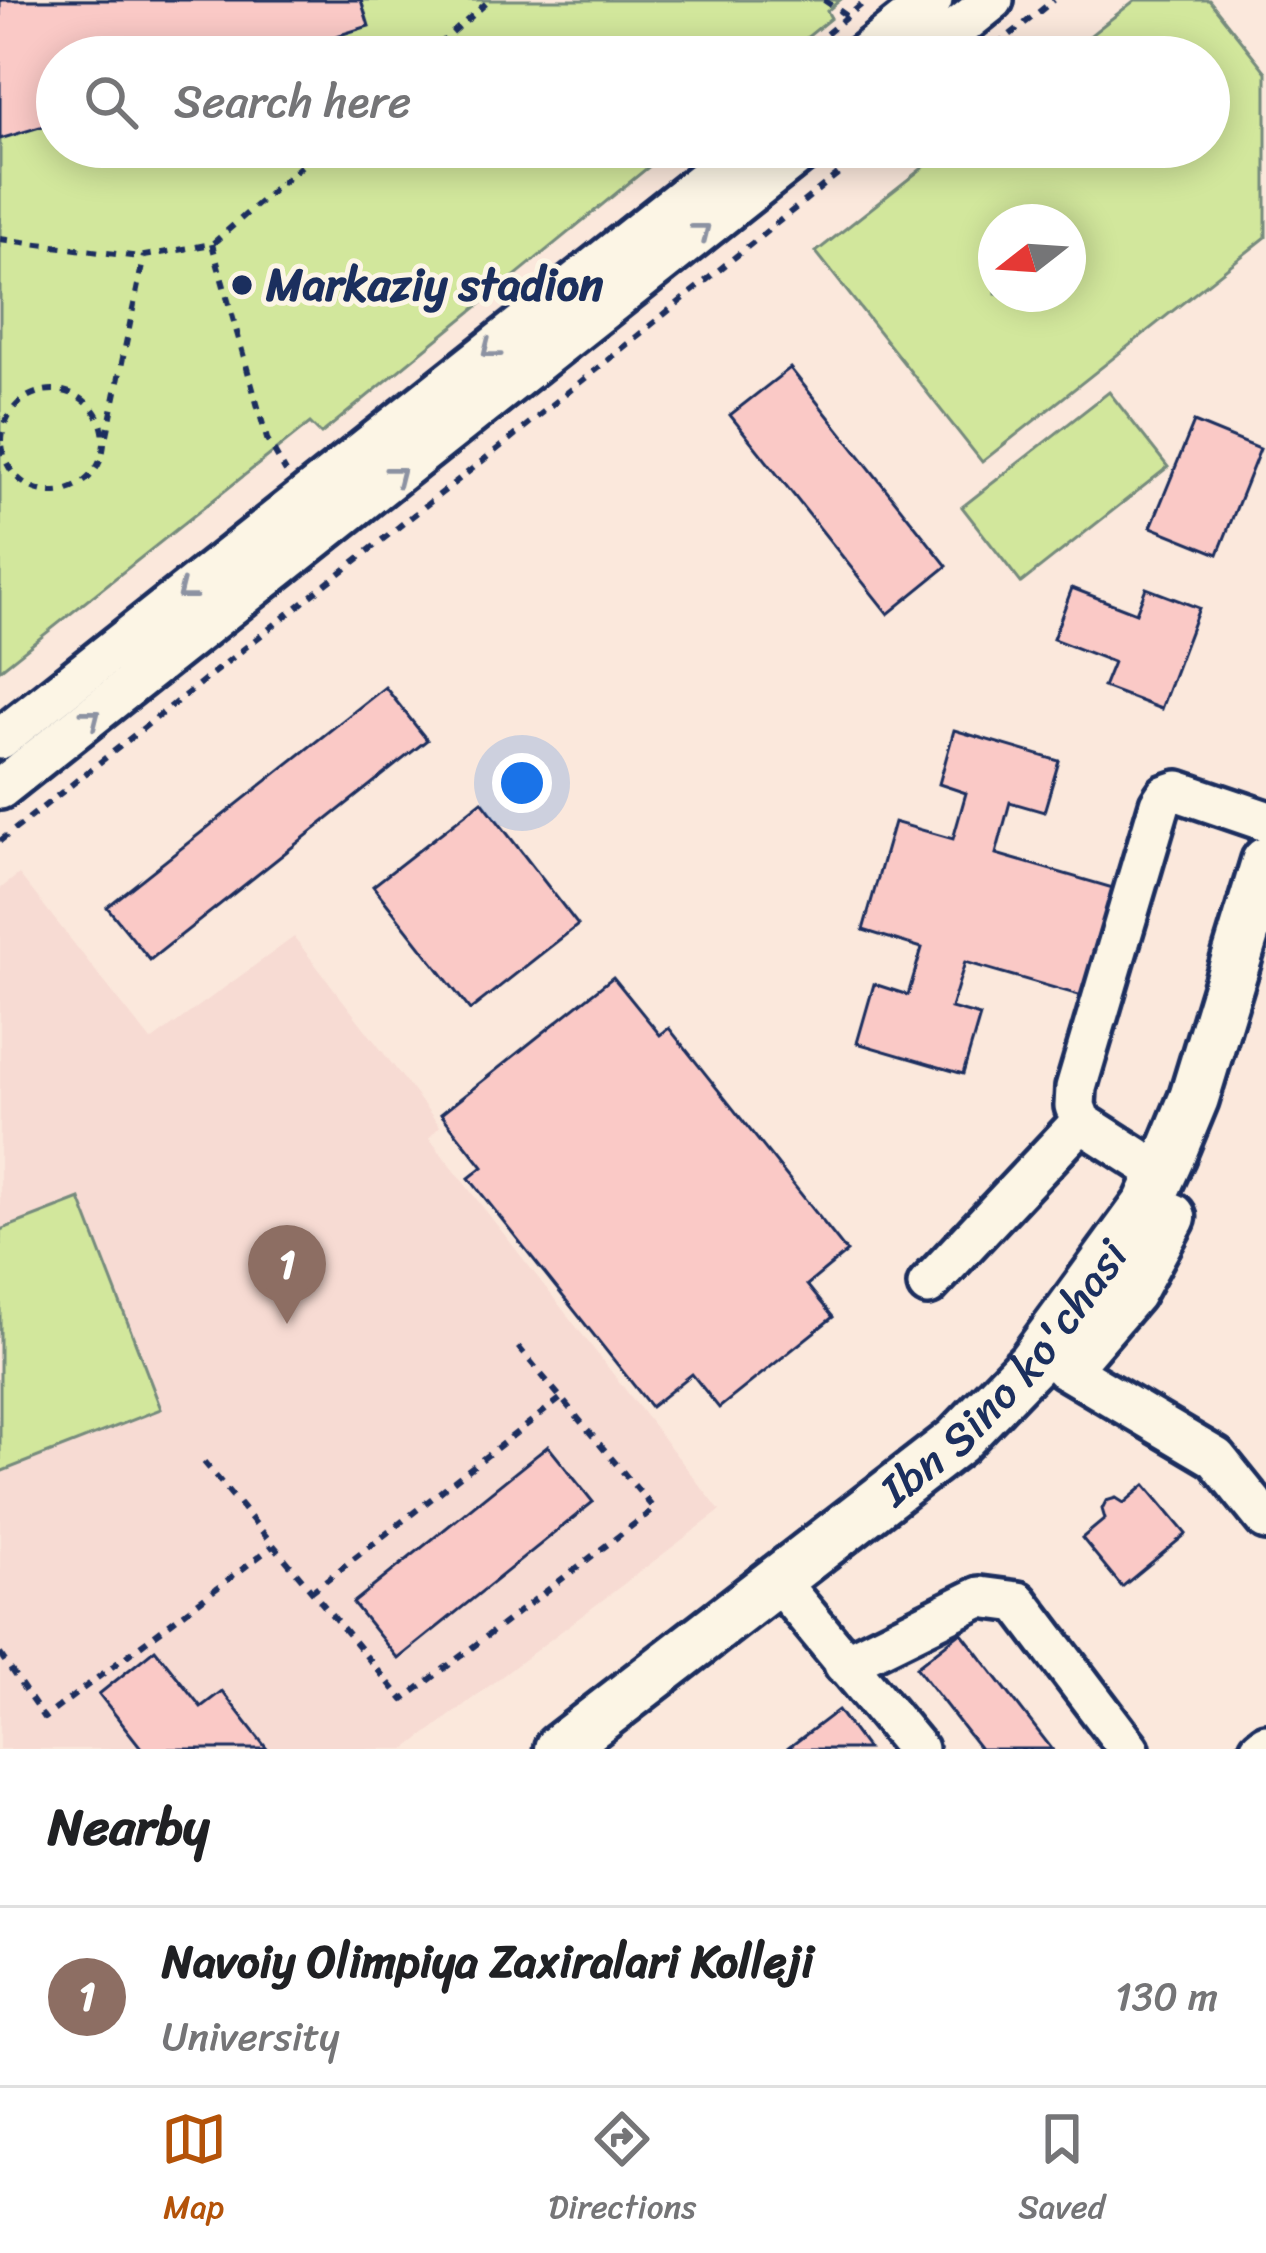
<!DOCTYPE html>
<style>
body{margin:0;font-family:Sriracha,sans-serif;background:#f6f6f6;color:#202124}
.compass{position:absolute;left:978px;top:204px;width:108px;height:108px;border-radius:50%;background:#fff;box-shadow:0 6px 30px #0003;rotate:253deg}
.you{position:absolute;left:522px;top:783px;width:42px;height:42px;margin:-30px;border:9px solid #fff;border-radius:50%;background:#1a73e8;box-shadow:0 0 0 18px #1a73e833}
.badge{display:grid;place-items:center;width:78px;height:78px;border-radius:50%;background:#b45309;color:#fff;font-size:39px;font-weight:700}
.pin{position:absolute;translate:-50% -99px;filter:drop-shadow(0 3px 6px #0008)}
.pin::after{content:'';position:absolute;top:63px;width:42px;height:36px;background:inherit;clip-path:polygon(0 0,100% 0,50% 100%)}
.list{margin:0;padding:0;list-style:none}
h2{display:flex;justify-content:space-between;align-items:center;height:156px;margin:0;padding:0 48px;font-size:51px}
h2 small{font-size:39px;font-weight:400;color:#757577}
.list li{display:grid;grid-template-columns:78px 1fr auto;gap:36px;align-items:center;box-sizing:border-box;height:180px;padding:0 48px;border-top:3px solid #e0e0e0}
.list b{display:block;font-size:45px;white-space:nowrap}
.list p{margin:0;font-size:39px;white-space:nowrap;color:#757577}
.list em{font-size:39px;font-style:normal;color:#757577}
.icon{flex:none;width:66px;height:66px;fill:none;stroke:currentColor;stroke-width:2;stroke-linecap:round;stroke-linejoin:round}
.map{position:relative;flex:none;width:1266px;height:1749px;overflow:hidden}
.search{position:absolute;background:#fff;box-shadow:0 6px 30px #0003;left:36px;right:36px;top:36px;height:132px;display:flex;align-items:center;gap:30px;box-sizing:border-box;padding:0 42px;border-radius:66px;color:#757577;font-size:45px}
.sheet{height:336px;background:#fff}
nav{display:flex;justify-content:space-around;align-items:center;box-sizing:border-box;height:168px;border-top:3px solid #e0e0e0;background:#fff;font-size:33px;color:#757577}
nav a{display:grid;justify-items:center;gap:6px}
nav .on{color:#b45309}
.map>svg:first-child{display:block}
.built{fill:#f7dbd3}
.green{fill:#d2e79c;stroke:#768b7d;stroke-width:3;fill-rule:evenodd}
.building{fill:#fac9c6;stroke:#1b2f5e;stroke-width:3}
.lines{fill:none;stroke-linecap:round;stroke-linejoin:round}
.minor-casing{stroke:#1b2f5e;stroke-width:48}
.major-casing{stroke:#1b2f5e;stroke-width:57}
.path{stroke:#1b2f5e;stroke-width:6;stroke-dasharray:9 9;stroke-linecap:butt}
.minor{stroke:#fcf5e5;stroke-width:39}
.major{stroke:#fcf5e5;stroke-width:48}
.oneway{stroke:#8c92a2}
.poi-dot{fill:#1b2f5e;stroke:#fcf5e5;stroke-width:4.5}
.labels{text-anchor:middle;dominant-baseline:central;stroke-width:10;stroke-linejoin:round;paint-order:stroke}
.poi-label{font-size:45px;font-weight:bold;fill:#1b2f5e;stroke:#fcf5e5;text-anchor:start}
.street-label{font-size:45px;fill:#1b2f5e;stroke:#fcf5e5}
</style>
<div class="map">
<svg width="1266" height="1749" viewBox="0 0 1266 1749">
<rect width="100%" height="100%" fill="#fbe8dc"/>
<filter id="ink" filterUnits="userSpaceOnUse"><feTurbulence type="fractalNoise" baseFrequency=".00833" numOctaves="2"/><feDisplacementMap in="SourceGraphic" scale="24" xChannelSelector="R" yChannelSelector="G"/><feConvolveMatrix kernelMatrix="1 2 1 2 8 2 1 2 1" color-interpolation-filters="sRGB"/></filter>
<g filter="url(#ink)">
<path class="built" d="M19,874L151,1041L294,937L440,1126L429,1138L720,1511L406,1749H0V889Z"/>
<path class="green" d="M0,0H840L827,11L831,18L783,57H57V147H673L321,434L310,423L0,670Z
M1135,0H1209L1266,72V237L982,462L816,252L949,147H1209V57H1063ZM996,222H1068V294H996Z
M1109,392L1168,467L1021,583L962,507Z
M80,1199L161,1409L0,1472V1230Z"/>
<path class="building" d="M0,0H361L369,26L268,57H57V122L0,139Z
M790,368L947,566L888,614L730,415Z
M1194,422L1260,449L1218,554L1151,527Z
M1072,588L1136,613L1146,588L1199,608L1161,709L1103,687L1113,662L1053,639Z
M385,687L427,740L150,960L107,907Z
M954,730L1059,761L1044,812L1010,802L996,854L1113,888L1082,996L965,962L951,1008L980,1016L963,1074L857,1043L874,984L908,995L922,948L863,930L894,822L953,839L966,793L939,784Z
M482,801L578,925L470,1010L373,886Z
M613,977L660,1035L669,1028L847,1252L807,1285L833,1317L719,1408L692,1374L651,1407L469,1178L483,1167L441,1114Z
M548,1446L593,1502L398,1659L353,1603Z
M1145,1485L1186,1534L1122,1587L1082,1538L1105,1519L1102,1509L1106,1501L1116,1498L1124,1503Z
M961,1632L1052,1749H980L916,1667Z
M155,1649L201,1707L222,1691L267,1749H142L99,1694Z
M838,1710L867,1749H787Z"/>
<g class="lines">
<defs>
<path id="minor" d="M860,57L932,0
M922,57L993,0
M0,739L746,147
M0,789L808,147
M1162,1174L1081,1122L1075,1106L1076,1088L1160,804L1166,795L1178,791L1266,821
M928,1285L1081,1122
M1064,1368L1216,1458L1266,1520
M777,1580L917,1749
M844,1664L980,1597L1018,1602L1129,1749
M1260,1749L1266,1744"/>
<g id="major">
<path d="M1071,1361L1130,1292L1171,1217"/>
<path id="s1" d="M559,1749L957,1441L1032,1363L1148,1204L1170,1156L1194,1098L1266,862"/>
</g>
</defs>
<use href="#minor" class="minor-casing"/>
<use href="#major" class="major-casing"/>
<path class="path" d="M824,0L847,16
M425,57L490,0
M799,57L867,0
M982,57L1054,0
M0,239L139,257L212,244L323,147
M212,244L267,439L286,472
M2 441a51 51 0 1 1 102 0a51 51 0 1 1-102 0Z
M107,435L144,256
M0,841L505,443L871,147
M204,1462L403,1700L654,1509L515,1343
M311,1592L560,1399
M0,1654L44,1718L273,1546"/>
<use href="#minor" class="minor"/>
<use href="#major" class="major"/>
</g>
<defs><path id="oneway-chevron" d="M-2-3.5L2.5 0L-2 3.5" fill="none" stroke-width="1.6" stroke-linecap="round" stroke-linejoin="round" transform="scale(3)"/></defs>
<g class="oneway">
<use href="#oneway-chevron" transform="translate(702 231) rotate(-38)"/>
<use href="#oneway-chevron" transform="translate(490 350) rotate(142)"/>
<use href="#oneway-chevron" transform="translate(397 474) rotate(-38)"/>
<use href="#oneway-chevron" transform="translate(185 592) rotate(142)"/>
<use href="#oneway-chevron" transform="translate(92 717) rotate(-38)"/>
</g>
</g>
<circle class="poi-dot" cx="242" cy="285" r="12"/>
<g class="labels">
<g class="poi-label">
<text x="266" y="285">Markaziy stadion</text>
</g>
<g class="street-label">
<text stroke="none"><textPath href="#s1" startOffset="585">Ibn Sino ko'chasi</textPath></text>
</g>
</g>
</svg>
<svg class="compass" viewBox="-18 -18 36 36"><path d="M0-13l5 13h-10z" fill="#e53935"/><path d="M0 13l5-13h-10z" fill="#757577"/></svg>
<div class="you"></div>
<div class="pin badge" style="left:287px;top:1324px;background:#8d6e63">1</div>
<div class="search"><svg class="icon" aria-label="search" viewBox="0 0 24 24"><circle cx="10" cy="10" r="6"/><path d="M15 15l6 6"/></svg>Search here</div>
</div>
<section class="sheet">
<h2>Nearby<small></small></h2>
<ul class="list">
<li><span class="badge" style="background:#8d6e63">1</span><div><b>Navoiy Olimpiya Zaxiralari Kolleji</b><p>University</p></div><em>130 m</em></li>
</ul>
</section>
<nav>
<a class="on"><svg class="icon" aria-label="map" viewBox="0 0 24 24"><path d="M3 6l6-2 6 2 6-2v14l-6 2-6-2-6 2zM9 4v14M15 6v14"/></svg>Map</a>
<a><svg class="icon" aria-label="directions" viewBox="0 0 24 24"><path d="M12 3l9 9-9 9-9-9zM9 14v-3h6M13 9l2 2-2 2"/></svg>Directions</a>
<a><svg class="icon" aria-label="saved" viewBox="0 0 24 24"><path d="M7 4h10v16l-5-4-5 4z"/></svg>Saved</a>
</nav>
